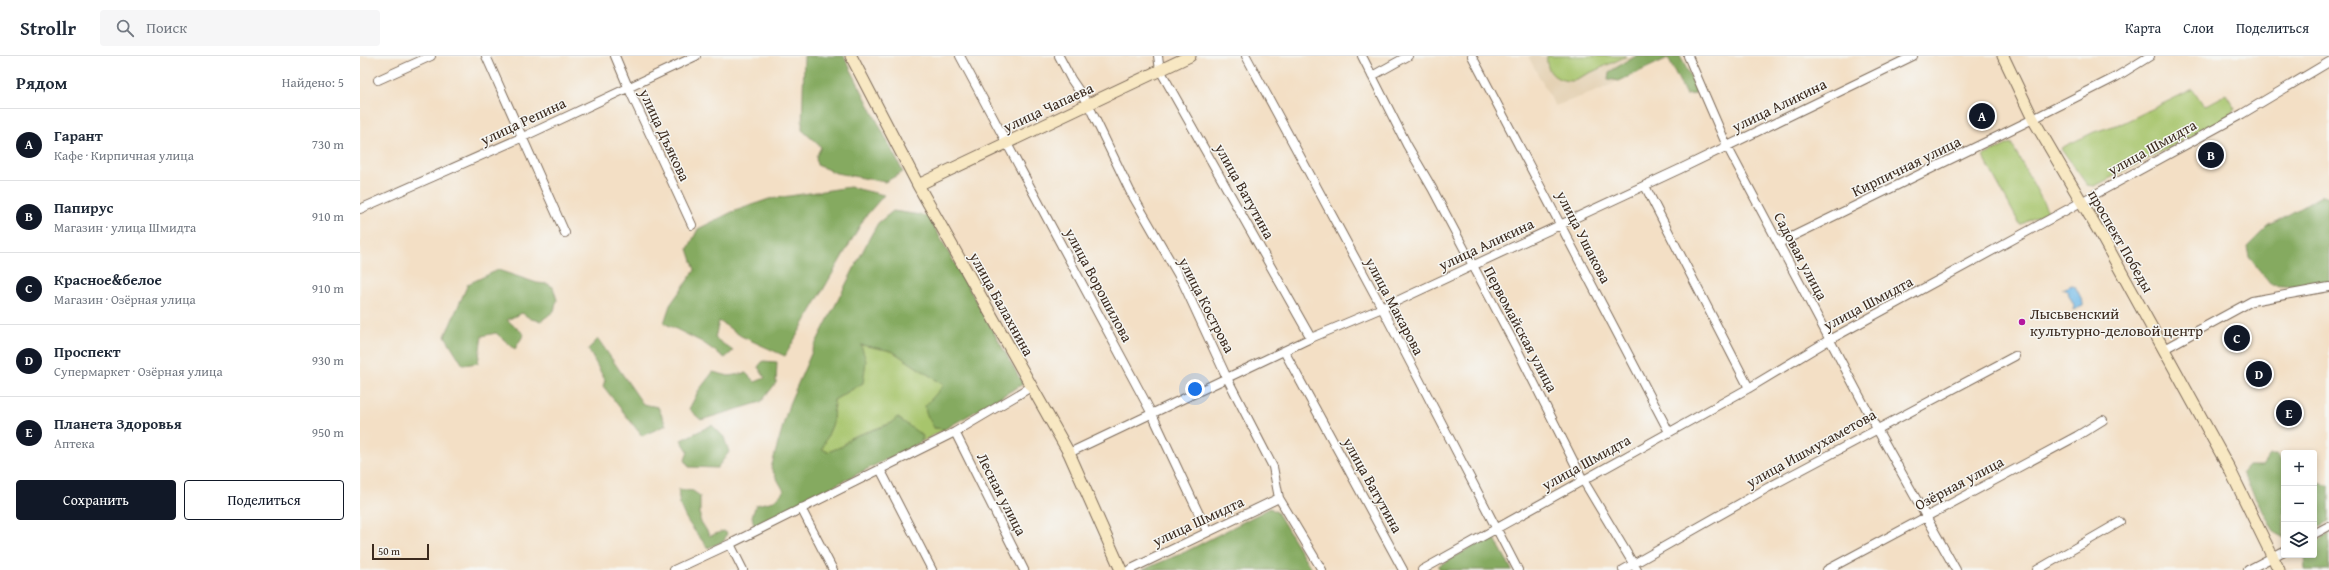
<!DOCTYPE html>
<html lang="ru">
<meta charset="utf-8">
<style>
body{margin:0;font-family:"Gentium Book Plus",serif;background:#f6f6f7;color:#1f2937}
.controls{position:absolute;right:12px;bottom:12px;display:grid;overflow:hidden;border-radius:4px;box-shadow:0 2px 6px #0003}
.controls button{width:36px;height:36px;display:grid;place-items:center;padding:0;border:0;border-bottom:1px solid #e0e1e3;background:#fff;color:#1f2937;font:20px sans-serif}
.scale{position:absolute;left:12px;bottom:10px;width:57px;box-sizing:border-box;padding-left:4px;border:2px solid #3b2a1e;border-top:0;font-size:11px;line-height:14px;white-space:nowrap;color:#3b2a1e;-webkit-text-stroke:3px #f6f6f2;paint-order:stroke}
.you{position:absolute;left:835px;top:333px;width:14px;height:14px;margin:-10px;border:3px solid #fff;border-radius:50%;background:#1a73e8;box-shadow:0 0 0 6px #1a73e833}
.badge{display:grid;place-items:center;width:26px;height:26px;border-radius:50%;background:#111827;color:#fff;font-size:13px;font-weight:700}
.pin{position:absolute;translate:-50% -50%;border:2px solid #fff;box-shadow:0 1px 4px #0006}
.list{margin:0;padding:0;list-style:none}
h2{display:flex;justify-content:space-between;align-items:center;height:52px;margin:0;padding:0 16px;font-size:17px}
h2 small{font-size:13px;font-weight:400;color:#747a83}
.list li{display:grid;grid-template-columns:26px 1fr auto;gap:12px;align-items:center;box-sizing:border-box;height:72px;padding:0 16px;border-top:1px solid #e0e1e3}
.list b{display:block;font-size:15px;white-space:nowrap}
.list p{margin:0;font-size:13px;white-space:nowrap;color:#747a83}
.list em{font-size:13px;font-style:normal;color:#747a83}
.actions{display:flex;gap:8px;padding:12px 16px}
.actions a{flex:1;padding:9px 0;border:1px solid #111827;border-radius:4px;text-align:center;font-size:14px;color:#111827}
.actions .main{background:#111827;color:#fff}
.icon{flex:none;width:22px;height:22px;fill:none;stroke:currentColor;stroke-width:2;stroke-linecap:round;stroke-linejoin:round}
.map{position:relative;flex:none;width:1969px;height:514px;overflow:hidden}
header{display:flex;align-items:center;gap:24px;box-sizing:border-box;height:56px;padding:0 20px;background:#fff;border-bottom:1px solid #e0e1e3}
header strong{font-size:19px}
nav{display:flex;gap:22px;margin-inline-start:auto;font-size:14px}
.search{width:280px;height:36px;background:#f6f6f7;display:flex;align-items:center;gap:10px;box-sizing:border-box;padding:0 14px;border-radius:4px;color:#747a83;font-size:15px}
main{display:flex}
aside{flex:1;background:#fff}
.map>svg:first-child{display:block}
.built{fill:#e4d1b4}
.green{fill:#a7c56c;stroke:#717845}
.forest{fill:#85aa60;stroke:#606a3f}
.water{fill:#6fb9e8;stroke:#557283}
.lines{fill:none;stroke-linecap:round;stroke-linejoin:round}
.street-casing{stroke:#7b6958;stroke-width:10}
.secondary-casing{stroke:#7b6958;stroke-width:13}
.street{stroke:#fff;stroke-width:8}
.secondary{stroke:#f8e8c3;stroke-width:11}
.poi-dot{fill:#b5179e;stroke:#f6f6f2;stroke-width:1.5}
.labels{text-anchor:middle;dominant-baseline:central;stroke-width:3;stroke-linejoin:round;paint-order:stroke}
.street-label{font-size:15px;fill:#3b2a1e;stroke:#f6f6f2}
.poi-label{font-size:15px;fill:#3b2a1e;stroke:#f6f6f2;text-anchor:start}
</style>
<header>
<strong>Strollr</strong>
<div class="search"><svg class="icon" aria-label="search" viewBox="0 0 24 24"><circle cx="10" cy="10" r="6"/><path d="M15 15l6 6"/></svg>Поиск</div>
<nav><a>Карта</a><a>Слои</a><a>Поделиться</a></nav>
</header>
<main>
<aside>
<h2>Рядом<small>Найдено: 5</small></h2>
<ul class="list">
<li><span class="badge">A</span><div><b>Гарант</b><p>Кафе · Кирпичная улица</p></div><em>730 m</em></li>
<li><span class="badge">B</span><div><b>Папирус</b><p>Магазин · улица Шмидта</p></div><em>910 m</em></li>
<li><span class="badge">C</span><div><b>Красное&amp;белое</b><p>Магазин · Озёрная улица</p></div><em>910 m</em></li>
<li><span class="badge">D</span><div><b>Проспект</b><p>Супермаркет · Озёрная улица</p></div><em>930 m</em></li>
<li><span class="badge">E</span><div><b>Планета Здоровья</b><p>Аптека</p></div><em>950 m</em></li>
</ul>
<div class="actions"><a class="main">Сохранить</a><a>Поделиться</a></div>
</aside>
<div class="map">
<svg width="1969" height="514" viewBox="0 0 1969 514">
<rect width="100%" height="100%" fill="#f6f6f2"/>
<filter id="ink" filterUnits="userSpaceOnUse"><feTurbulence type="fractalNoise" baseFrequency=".025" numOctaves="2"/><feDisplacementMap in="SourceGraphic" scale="8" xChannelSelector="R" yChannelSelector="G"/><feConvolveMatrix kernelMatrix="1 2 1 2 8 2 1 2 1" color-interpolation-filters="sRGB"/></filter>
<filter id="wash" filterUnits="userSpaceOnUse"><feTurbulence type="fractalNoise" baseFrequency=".012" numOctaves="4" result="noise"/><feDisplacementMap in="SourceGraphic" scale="16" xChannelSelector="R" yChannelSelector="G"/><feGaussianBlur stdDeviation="0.9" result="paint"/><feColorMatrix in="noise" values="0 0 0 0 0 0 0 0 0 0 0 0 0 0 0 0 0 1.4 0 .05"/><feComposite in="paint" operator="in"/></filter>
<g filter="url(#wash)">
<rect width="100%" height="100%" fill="#f3dfc5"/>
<path class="built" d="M1168,0H1309L1240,34L1195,50Z"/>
<path class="green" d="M1187,0H1267L1212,25C1196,25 1185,16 1187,0Z
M1833,33L1844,50L1866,38L1875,52L1867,62L1735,130L1727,129L1701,92L1734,76L1763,67Z
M1651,87L1688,155L1660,169L1623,100Z
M500,288L532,295L584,329L574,372L585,373L561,386L563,380L532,367L490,382L483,390L468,396L462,393L473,367L474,344L503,327Z"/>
<path class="forest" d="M444,0H484L543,116L525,126L476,117L457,109L456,101L461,91L442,74Z
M1276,0H1320L1337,33L1335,38L1326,39L1308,2L1259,25L1248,23L1249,16Z
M490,131L524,139L505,161L425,300L381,280L359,265L355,282L373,295L365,302L342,286L304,267L310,249L335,214L328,193L338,173L372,156L409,143Z
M1963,139L1969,141V227L1950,231L1910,228L1889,201L1887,191L1908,170Z
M533,155L568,160L663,328L585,373L574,372L566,357L565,350L584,329L532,295L501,289L506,305L503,327L474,344L473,367L462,393L468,396L483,390L490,382L532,367L537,361L563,380L561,386L394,470L392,460L396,449L414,445L424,435L411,412L429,348L454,291L510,181L518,167Z
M138,214L177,227L188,228L193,231L197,244L194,255L181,265L171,263L162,257L147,264L164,278L155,293L136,277L122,280L118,307L103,309L85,280L108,228Z
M238,283L283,348L298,351L306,369L282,380L243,330L245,324L228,293Z
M403,305L417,306L416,327L401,346L341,364L329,353L339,334L353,316L369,320L386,317L395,326L405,322L398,311Z
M352,369L364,381L369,396L357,412L329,411L325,404L328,395L321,384Z
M1910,399H1917L1924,411V482L1915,477L1882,417L1888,410H1902Z
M1954,426L1969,430V465L1954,473Z
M319,433L333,435L340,440V464L350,480L363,475L367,477L364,485L348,492C335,475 316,456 319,433Z
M910,452L917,456L952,514H782L825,496Z
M1969,478V514H1945L1944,499H1954V487Z
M1126,483H1135L1152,514H1080L1078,510Z"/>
<path class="water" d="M1711,229L1715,230L1723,246V250L1713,254L1714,249L1707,235L1702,233Z"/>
</g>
<g filter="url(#ink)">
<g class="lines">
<defs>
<path id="street" d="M126,0L205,177
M255,0L268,31L332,169
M600,0L792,358L847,475
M699,0L711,23L728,48L770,135L823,227L867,322L913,411L919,442L962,514
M798,0L800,14L951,282
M886,0L1022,252L1158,514
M1002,0L1047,89L1072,132L1156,291L1223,424L1277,514
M1112,0L1309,376
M1328,0L1367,90L1517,373L1596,514
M1012,20L1048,0
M18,24L71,0
M1285,130L1389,332
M0,153L163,81L336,0
M1419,187L1673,63L1756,21L1790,0
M1804,293L1892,245L1969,231
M924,295L1043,514
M595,376L664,514
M709,397L951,282L1022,252L1320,113L1553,0
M520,413L572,514
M441,452L473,514
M1954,478L1969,470
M370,488L383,514
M314,514L370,488L595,376L671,331
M769,514L919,442
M1062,514L1389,332L1469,284L1882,58L1969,6
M1263,514L1409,431L1655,300
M1467,514L1717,380L1743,364
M1677,514L1760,466
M1888,514L1924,495"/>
<path id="secondary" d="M491,0L558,129L709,397L761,514
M1643,0L1673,63L1741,179L1869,412L1919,514
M558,129L830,0"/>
</defs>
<use href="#street" class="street-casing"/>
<use href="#secondary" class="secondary-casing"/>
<use href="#street" class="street"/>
<use href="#secondary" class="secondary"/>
</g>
</g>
<circle class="poi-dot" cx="1662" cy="266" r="4"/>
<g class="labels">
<g class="street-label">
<text transform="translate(1419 49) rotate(-26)">улица Аликина</text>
<text transform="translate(688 51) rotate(-25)">улица Чапаева</text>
<text transform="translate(163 65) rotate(-25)">улица Репина</text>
<text transform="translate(305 79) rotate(65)">улица Дъякова</text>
<text transform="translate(1792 91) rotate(-29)">улица Шмидта</text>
<text transform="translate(1546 110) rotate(-26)">Кирпичная улица</text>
<text transform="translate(885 135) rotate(61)">улица Ватутина</text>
<text transform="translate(1224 181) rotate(63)">улица Ушакова</text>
<text transform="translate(1761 185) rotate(60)">проспект Победы</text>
<text transform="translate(1126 188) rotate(-25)">улица Аликина</text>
<text transform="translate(1441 200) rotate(62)">Садовая улица</text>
<text transform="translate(739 229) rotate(62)">улица Ворошилова</text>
<text transform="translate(1508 247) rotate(-28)">улица Шмидта</text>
<text transform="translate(642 248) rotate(61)">улица Балахнина</text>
<text transform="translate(847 249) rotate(63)">улица Кострова</text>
<text transform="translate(1035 250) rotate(62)">улица Макарова</text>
<text transform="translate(1161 273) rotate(62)">Первомайская улица</text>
<text transform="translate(1451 392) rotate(-29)">улица Ишмухаметова</text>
<text transform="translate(1226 406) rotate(-29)">улица Шмидта</text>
<text transform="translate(1599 427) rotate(-28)">Озёрная улица</text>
<text transform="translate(1013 429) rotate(61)">улица Ватутина</text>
<text transform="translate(642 438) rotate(63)">Лесная улица</text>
<text transform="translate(838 465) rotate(-25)">улица Шмидта</text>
</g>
<g class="poi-label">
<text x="1670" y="257">Лысьвенский<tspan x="1670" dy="17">культурно-деловой центр</tspan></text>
</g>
</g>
</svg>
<div class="controls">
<button>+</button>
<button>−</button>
<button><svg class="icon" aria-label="layers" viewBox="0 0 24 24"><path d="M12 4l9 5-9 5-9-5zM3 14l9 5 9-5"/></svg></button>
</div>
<div class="scale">50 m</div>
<div class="you"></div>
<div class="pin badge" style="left:1622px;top:60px">A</div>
<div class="pin badge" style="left:1851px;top:99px">B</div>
<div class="pin badge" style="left:1877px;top:282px">C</div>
<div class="pin badge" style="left:1899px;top:318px">D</div>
<div class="pin badge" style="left:1929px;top:357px">E</div>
</div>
</main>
